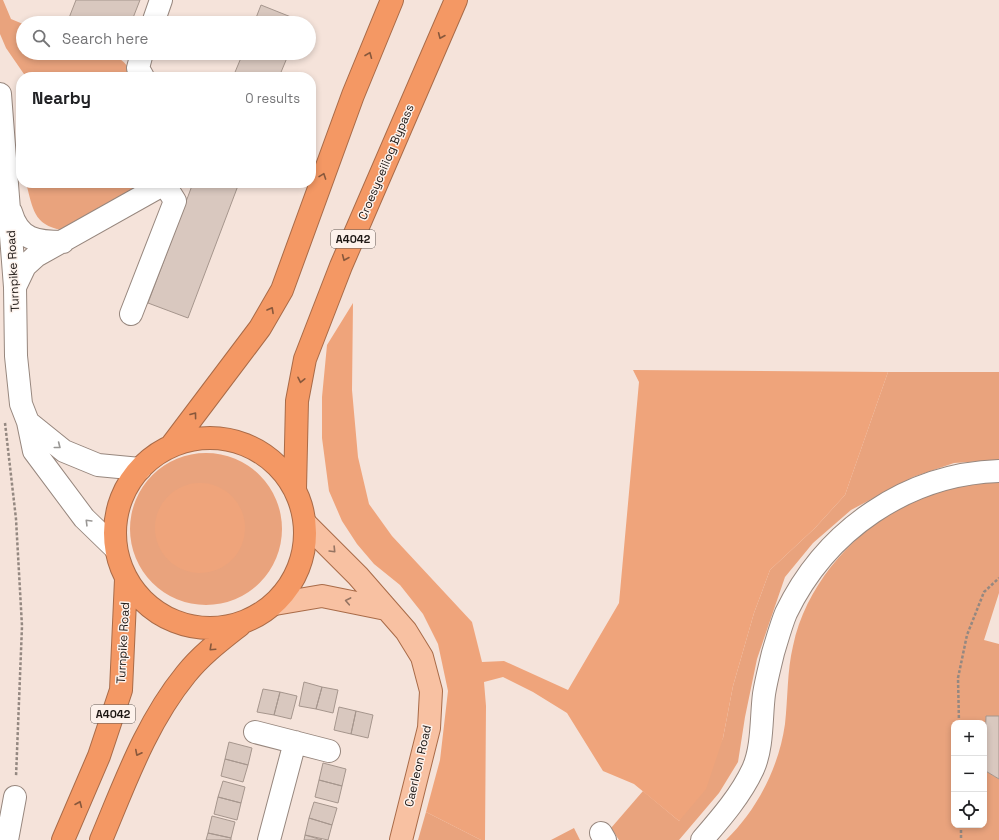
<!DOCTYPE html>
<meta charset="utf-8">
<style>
body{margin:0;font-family:"Space Grotesk",sans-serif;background:#f6f6f6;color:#202124}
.controls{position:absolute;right:12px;bottom:12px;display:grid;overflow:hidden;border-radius:8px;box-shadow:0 2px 6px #0003}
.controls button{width:36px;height:36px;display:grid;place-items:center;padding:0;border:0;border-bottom:1px solid #e0e0e0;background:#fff;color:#202124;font:20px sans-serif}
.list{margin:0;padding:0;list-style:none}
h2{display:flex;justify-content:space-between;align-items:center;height:52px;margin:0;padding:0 16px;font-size:17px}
h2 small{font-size:13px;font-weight:400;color:#757577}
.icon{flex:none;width:22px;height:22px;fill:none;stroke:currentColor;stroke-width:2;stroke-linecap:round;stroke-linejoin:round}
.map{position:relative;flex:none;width:999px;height:840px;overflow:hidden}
.search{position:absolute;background:#fff;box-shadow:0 2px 6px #0003;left:16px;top:16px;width:300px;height:44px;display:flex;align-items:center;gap:10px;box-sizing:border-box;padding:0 14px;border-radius:22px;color:#757577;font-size:15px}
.panel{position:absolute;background:#fff;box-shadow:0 2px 6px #0003;left:16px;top:72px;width:300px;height:116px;border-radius:16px}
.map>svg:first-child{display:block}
.green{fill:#e9a37d}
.forest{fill:#efa47b}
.building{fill:#d9c8bf;stroke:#a6968d}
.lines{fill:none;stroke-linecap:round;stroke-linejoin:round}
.minor-casing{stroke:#97877e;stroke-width:24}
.major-casing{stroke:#a96b48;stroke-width:24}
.highway-casing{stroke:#a96b48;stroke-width:24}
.path{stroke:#948881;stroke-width:2.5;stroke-dasharray:3 2;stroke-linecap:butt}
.minor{stroke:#fff;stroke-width:22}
.major{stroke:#f8c1a2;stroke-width:22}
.highway{stroke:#f49864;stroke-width:22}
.oneway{stroke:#88583c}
.oneway2{stroke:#999795}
.oneway3{stroke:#957462}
.labels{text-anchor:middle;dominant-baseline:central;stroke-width:3;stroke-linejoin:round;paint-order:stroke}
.shield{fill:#fdf2ec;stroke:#605955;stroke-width:1}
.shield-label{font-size:11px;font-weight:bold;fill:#1d1714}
.street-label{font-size:12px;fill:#1d1714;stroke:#fdf2ec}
</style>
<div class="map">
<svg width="999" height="840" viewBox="0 0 999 840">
<rect width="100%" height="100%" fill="#f5e3da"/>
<path class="green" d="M0,0H3L11,19L23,24V53H106C121,59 127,61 132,77H26L6,48L0,34Z
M26,183H142L141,187L62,230C33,225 33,208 26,183Z
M888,372H999V460L954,463L913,477L851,510L813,543L785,577L757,659L745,717L738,762L719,793L679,840H619L611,828L643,791L679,821L723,738L733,686L754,613L770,570L815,528L845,495Z
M130 529a76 76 0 1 1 152 0a76 76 0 1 1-152 0Z
M999,480V593L984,640L999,644V716H986V727L984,728V723H954V825H984V770L999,779V840H726C757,810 779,767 785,724C788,698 787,671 793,646C807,580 860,524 920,497C943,487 974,483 999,480Z
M426,812L481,840H418Z
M574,828L580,840H551Z"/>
<path class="forest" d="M353,303L352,390L358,457L369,504L392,536L472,622L482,662L504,661L568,690L619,603L639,382L633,370L888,372L845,495L815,528L770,570L754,613L733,686L723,738L706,789L679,821L634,784L603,771L567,713L533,692L503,677L484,682L486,706L485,840H481L426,812L440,760L448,691L438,644L423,614L400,585L374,564L357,544L342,521L329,491L322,438V397L327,345Z
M155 528a45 45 0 1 1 90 0a45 45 0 1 1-90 0Z"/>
<path class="building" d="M76,0H140L131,23H67Z
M261,5L301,21L300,23H254Z
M106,53H120L118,57Z
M243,53H289L279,77H233Z
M193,183H239L188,318L148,303Z
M304,682L322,687L316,709L299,706Z
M322,687L338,690L333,713L316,709Z
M263,689L280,692L274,715L257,712Z
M280,692L297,696L291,719L274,715Z
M339,707L356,711L351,734L334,730Z
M356,711L373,715L368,738L351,734Z
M986,716H999V779L984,770Z
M229,742L252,748L248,765L225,759Z
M225,759L248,765L243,782L221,776Z
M323,763L346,769L342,786L319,780Z
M319,780L342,786L338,803L315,797Z
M223,781L245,787L241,803L218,797Z
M218,797L241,803L237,820L214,814Z
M314,802L337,808L332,825L309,818Z
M212,816L235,822L231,838L208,833Z
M309,818L332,825L328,840L305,835Z
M208,833L231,838V840H206Z
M305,835L322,840H304Z"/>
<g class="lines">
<defs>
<path id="minor" d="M153,23L161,0
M142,53L138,68L143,77
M0,94L15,287L16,356L21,404L28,422L34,451L84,518L116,549
M11,212C19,240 37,242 63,242
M15,287L25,266L36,256L166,183
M131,314L175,201L165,185
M28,422L64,451L98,465L140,469
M255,732L329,751
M601,833L605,840
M7,840L15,797
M269,840L295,742
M702,840C721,818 741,795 753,769C763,747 761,717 764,694C766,681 770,666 773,653C777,640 781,625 786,613C826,530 907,474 999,471"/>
<path id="major" d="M305,523L358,576L406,631L422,657L431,691L429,728L401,840
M275,604L322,596L386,609"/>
<path id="highway" d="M115 533a95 95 0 1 1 190 0a95 95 0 1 1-190 0Z
M171,446L260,328L282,290L353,95L392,0
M295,489L297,401L305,359L341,266L456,0
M63,840L99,756L121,690L126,579
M101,840C125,783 146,723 186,674C201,655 221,640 240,625"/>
</defs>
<use href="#minor" class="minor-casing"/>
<use href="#major" class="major-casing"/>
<use href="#highway" class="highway-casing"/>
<path class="path" d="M5,423L16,519L22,626L16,777
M959,723L958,678L967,635L984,592L999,578
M961,825V840"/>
<use href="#minor" class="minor"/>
<use href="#major" class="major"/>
<use href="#highway" class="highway"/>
</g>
<defs><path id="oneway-chevron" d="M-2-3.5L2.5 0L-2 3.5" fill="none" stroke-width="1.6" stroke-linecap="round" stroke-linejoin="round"/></defs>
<g class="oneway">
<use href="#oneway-chevron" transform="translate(441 36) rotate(113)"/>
<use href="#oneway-chevron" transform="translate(369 55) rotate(-68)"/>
<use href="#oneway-chevron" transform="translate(323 176) rotate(-70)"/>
<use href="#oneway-chevron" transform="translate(345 258) rotate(113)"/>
<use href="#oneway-chevron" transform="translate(271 310) rotate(-61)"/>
<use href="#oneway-chevron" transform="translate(301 380) rotate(102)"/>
<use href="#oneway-chevron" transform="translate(194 415) rotate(-53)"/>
<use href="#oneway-chevron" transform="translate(212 648) rotate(137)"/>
<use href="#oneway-chevron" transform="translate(138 753) rotate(117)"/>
<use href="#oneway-chevron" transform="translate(79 804) rotate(-67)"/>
</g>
<g class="oneway2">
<use href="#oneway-chevron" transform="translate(58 446) rotate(38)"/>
<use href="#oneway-chevron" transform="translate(88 522) rotate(-135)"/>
</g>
<g class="oneway3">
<use href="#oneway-chevron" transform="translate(333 550) rotate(46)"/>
<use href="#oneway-chevron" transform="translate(348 601) rotate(-169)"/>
</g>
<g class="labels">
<g class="shield">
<rect x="331" y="230" width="44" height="18" rx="3"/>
<rect x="91" y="705" width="44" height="18" rx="3"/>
</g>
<g class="shield-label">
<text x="353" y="239">A4042</text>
<text x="113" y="714">A4042</text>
</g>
<g class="street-label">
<text transform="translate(386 162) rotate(-67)">Croesyceiliog Bypass</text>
<text transform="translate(13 271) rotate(-93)">Turnpike Road</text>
<text transform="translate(123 643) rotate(-87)">Turnpike Road</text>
<text transform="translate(418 766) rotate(-77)">Caerleon Road</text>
</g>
</g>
</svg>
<div class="controls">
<button>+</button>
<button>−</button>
<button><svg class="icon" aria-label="locate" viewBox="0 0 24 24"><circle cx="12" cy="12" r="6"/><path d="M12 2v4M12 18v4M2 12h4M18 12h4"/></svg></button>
</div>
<div class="search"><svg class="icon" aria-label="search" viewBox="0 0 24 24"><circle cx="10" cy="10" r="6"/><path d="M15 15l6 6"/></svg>Search here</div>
<section class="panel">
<h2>Nearby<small>0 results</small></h2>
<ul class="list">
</ul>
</section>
</div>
